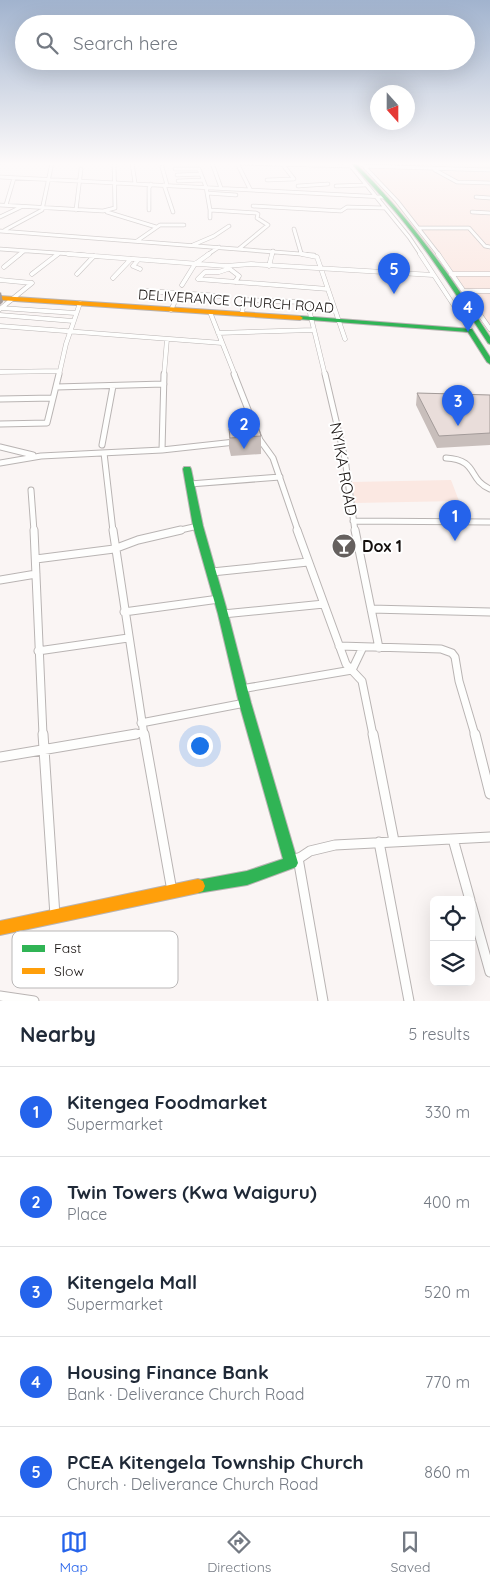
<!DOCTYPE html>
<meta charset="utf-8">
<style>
body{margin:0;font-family:Quicksand,sans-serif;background:#f6f6f7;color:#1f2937}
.controls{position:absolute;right:15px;bottom:15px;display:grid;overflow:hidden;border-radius:8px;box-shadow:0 5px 20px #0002}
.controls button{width:45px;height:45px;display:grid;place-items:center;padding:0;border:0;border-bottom:1px solid #e0e1e3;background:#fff;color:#1f2937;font:25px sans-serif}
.compass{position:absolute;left:370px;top:85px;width:45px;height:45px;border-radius:50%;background:#fff;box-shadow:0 5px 20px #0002;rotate:159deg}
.you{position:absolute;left:199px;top:745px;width:18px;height:18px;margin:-12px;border:4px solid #fff;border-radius:50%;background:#1a73e8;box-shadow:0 0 0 8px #1a73e833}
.badge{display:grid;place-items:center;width:32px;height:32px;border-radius:50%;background:#2563eb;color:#fff;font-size:16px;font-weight:700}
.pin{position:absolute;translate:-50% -41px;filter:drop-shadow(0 1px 2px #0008)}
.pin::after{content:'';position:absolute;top:26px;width:18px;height:15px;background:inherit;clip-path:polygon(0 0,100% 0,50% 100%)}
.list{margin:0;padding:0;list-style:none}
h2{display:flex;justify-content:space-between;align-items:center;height:65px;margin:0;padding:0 20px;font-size:21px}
h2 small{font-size:16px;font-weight:400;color:#747a83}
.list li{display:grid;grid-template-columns:32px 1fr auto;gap:15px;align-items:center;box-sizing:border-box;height:90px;padding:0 20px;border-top:1px solid #e0e1e3}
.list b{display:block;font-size:19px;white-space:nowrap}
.list p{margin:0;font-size:16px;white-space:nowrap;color:#747a83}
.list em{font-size:16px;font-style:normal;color:#747a83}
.icon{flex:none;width:28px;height:28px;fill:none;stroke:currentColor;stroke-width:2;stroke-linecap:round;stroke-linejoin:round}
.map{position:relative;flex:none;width:490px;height:1001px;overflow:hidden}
.search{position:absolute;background:#fff;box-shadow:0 5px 20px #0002;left:15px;right:15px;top:15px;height:55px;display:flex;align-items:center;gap:12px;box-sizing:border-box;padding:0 18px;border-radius:28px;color:#747a83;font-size:19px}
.sheet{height:515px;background:#fff}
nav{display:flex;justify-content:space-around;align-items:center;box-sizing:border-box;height:70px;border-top:1px solid #e0e1e3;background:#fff;font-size:14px;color:#747a83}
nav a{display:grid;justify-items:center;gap:2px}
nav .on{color:#2563eb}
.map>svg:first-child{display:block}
.green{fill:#fbe8e2}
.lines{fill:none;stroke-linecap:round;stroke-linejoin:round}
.stream{stroke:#d6b2a7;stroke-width:1}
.street-far4-casing{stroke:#b9b4b3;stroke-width:4.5}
.street-far3-casing{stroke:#b9b4b3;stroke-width:5}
.street-far2-casing{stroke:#b9b4b3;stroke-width:7}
.street-far1-casing{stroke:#b9b4b3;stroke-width:9}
.street-casing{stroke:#b9b4b3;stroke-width:11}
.fast-casing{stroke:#b9b4b3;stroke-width:2}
.slow-casing{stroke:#b9b4b3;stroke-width:2}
.street-far4{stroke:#fefefd;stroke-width:3}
.street-far3{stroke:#fefefd;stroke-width:4}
.street-far2{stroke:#fefefd;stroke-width:5}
.street-far1{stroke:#fefefd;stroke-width:7}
.street{stroke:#fefefd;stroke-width:9}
.fast{fill:#30b455;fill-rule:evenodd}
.slow{fill:#ff9f0a;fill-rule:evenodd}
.wall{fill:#c8bebb}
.shaded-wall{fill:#a39b99}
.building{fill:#e9ddda;stroke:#a39b99}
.labels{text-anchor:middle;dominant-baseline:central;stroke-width:4;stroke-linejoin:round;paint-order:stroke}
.far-street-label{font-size:14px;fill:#15100e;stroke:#fff}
.street-label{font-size:16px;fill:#15100e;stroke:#fff}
.poi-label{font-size:16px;font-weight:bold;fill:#15100e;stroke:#fff;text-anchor:start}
.key{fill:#fff;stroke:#b9b7b7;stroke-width:1}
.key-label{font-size:14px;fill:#15100e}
</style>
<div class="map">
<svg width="490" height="1001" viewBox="0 0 490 1001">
<rect width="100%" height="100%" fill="#faf5f4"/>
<path class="green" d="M354,163H490V342L433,255Z
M451,480L459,501L355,503L352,482Z"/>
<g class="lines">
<path class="stream" d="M0,164L8,163"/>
<defs>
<path id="street-far4" d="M114,163L115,208
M132,163L135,183
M212,163L221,188
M237,163L250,189
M240,163L351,166
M346,163L351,166L409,237L421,255
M361,163L397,201L439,255
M364,166L490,170
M162,167L167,185
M175,169H199L206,187L210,210L256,213L258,214L257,218L268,225L240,248
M435,170L457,182L490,183
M177,175L201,174
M0,177L385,197
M267,180L294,179L283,165
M178,181L203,180
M164,185L173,212
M298,186L328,184
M336,186L365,185
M207,193L236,195
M476,197L490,198
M0,205L103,211L115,208
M6,205L14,178
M253,206L341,211L347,207L385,208
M76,210L81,169
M149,210V188L151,184
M210,210V218
M107,212L156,227
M472,212L490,213
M0,217L21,207
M419,228H469L485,246L490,247
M294,229L301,253
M5,230L42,210L52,163
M0,231L314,255
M137,241L160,225H184
M193,245L214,236L229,226
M0,249L85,255
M19,255L24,251
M56,255L58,254
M207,255L219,247
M272,255L273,251"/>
<path id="street-far3" d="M68,254L226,266L239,276L235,282
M302,254L317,257L345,339
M420,254L470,330
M438,254L490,329
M138,260L133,266L140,269
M226,266L251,264L433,275
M269,266L272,254
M4,267L20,254
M228,269L219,272H205L198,279L328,289
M32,274L58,254
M77,274L94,256
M451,274H490
M113,278L131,259
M0,280L32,283
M182,285L195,264L209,254
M145,291L179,293
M465,291H490
M1,308L75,313
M0,309L32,283
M171,310L179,293L220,296
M210,312L235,375
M242,314L244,300L301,302L308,305L325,375
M0,315L73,321
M0,326L222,343
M218,333L313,330
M0,372L60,371
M59,375L66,344L80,303
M164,375L167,339"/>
<path id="street-far2" d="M234,374L260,440L273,458L298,531
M325,374L345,459L355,531
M56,387L164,384
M0,399L53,398
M0,424L47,423L59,374
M102,445L113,386
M0,447L33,455
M162,450L164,374
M104,453L113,531
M446,458C479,460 467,479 490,489
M0,463L41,456L162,450L235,442
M190,484L280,477
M31,490L34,531
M353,521L490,522
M176,531L198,526"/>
<path id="street-far1" d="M34,530L43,735
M113,530L144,735
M297,530L346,664L362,681L373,735
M355,530L379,648
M36,559L114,549L138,540L181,530
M212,572L308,562
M0,580L36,574
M371,609L490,612
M124,612L219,599
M223,614L324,604
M339,646L441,649L452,653L455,657L459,681L475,735
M38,651L128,638
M241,689L352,670L363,647
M141,723L245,703
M129,735L142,733"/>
<path id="street" d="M43,734L55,916
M144,734L172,891
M373,734L394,841
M475,734L490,794
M0,757L136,734
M453,839L470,900
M379,842L409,1001
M298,858L323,1001
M292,863L310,851L335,845L490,837
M471,904L490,972
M0,996L34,1001"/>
<path id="fast" d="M351,163H355C408,216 450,275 490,337V344L488,343C462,304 437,263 407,226C390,204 370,184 351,163Z
M300,316L472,329L490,357V364L487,362L468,332L298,319V317Z
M184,467H190L191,469L203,526L228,614L251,703L298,863L296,867L247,885L198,893L193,891L191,886L193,881L247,871L283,859L239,703L218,614L193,526L183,469Z"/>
<path id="slow" d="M0,296L300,316L303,318L300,320L0,300Z
M198,879L203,881L205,886L203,891L198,893L0,935V921Z"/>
</defs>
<use href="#street-far4" class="street-far4-casing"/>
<use href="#street-far3" class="street-far3-casing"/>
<use href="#street-far2" class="street-far2-casing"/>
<use href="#street-far1" class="street-far1-casing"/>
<use href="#street" class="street-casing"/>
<use href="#fast" class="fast-casing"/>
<use href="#slow" class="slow-casing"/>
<use href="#street-far4" class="street-far4"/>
<use href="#street-far3" class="street-far3"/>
<use href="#street-far2" class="street-far2"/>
<use href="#street-far1" class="street-far1"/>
<use href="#street" class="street"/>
<use href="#fast" class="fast"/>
<use href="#slow" class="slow"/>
</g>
<path class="wall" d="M417,393L490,395V445L437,448L416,405Z
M229,429L261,436V454L231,456L229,448Z"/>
<path class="shaded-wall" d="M1,292L3,302L0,305V293Z"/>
<path class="building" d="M417,393L490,395V433L439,436Z
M258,426L261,436L230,438L229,429Z"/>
<linearGradient id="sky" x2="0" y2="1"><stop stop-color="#a1b3ce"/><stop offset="0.54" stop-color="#fdfafa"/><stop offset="1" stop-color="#fdfafa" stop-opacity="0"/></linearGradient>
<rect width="490" height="303" fill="url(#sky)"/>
<defs>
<symbol id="bar-disc" viewBox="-11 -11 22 22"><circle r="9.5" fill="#65605e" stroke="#fff"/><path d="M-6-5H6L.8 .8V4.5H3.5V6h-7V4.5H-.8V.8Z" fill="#fff"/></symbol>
</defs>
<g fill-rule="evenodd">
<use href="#bar-disc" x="330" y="532" width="28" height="28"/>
</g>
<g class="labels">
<g class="far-street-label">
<text transform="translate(236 301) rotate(4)">DELIVERANCE CHURCH ROAD</text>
</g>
<g class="street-label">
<text transform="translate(344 469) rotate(80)">NYIKA ROAD</text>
</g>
<g class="poi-label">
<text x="362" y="546">Dox 1</text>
</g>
</g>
<rect x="12" y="931" width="166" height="57" rx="8" class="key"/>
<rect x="22" y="945" width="23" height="7" fill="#30b455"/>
<rect x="22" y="968" width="23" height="6" fill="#ff9f0a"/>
<g class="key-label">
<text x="54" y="953">Fast</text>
<text x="54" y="976">Slow</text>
</g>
</svg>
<div class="controls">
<button><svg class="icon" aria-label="locate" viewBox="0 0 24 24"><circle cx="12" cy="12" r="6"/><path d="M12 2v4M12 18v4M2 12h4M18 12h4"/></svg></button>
<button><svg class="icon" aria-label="layers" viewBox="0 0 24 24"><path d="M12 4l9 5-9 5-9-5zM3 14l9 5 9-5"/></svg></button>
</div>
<svg class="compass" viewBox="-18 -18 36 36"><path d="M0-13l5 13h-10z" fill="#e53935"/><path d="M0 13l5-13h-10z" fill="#747a83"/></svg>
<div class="you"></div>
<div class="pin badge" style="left:455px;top:541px">1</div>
<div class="pin badge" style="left:244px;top:449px">2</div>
<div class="pin badge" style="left:458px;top:426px">3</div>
<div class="pin badge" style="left:468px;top:332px">4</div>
<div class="pin badge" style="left:394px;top:294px">5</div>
<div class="search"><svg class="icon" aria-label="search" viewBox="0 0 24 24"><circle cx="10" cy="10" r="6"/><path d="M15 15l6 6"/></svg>Search here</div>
</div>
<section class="sheet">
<h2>Nearby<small>5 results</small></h2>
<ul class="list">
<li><span class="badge">1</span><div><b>Kitengea Foodmarket</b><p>Supermarket</p></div><em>330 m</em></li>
<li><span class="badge">2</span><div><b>Twin Towers (Kwa Waiguru)</b><p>Place</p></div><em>400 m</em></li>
<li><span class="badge">3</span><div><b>Kitengela Mall</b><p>Supermarket</p></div><em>520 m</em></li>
<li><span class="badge">4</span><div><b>Housing Finance Bank</b><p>Bank · Deliverance Church Road</p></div><em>770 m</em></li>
<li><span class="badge">5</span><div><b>PCEA Kitengela Township Church</b><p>Church · Deliverance Church Road</p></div><em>860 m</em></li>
</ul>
</section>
<nav>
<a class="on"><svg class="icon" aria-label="map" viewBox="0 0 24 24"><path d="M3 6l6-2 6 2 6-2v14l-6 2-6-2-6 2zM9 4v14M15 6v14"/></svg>Map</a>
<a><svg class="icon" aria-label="directions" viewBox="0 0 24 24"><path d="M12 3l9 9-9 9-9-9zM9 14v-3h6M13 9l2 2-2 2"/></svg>Directions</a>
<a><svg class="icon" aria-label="saved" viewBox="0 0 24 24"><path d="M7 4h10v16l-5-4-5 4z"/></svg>Saved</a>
</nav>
